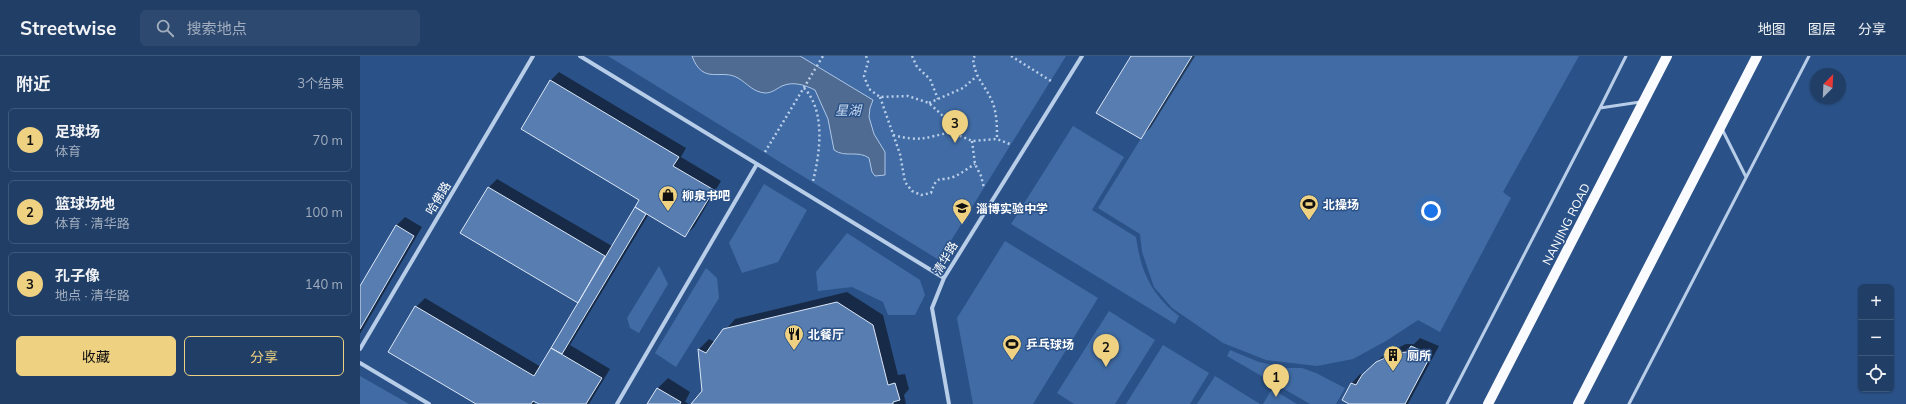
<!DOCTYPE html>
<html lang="zh">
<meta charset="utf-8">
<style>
body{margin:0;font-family:Mulish,"Noto Sans SC",sans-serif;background:#2d496f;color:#f1f3f6}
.controls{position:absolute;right:12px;bottom:12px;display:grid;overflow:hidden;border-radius:6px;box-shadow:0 1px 3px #0004}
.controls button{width:36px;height:36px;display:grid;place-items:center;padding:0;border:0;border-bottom:1px solid #3d577a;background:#203e66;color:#f1f3f6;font:20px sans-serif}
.compass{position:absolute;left:1450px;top:12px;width:36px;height:36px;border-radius:50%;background:#203e66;box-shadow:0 1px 3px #0004;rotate:24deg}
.you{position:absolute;left:1071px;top:155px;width:14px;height:14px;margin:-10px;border:3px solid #fff;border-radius:50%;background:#1a73e8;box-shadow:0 0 0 6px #1a73e833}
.badge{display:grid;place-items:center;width:26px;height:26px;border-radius:50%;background:#eed181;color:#111;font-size:13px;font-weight:700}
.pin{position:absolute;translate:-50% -33px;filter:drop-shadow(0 1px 2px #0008)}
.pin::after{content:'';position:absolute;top:21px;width:14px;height:12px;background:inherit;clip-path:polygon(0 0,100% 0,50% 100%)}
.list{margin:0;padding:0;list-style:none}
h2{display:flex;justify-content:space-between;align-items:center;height:52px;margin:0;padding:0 16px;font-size:17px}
h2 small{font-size:13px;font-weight:400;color:#a2aebf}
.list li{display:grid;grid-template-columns:26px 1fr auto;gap:12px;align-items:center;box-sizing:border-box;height:64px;margin:0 8px 8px;padding:0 8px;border:1px solid #3d577a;border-radius:6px}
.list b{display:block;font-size:15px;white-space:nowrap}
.list p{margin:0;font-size:13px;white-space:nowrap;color:#a2aebf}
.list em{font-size:13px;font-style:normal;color:#a2aebf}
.actions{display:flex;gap:8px;padding:12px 16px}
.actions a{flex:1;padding:9px 0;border:1px solid #eed181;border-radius:6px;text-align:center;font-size:14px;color:#eed181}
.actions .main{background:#eed181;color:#111}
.icon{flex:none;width:22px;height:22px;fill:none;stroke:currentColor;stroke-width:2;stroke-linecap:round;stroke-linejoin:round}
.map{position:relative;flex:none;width:1546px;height:348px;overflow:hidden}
header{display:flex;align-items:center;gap:24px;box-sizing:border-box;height:56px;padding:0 20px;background:#203e66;border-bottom:1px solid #3d577a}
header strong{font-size:19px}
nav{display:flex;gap:22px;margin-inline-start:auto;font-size:14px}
.search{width:280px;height:36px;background:#2d496f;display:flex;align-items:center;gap:10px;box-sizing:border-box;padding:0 14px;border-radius:6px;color:#a2aebf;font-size:15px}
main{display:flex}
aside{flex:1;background:#203e66}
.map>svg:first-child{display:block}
.green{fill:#406ba4}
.water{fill:#506b91;stroke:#adc7e8}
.shadow{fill:#0007}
.building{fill:#577db1;stroke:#dce7f7}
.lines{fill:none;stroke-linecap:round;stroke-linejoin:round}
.path{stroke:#b8cde8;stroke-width:2.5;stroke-dasharray:2 3;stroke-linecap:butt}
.service{stroke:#b8cde8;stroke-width:3}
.minor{stroke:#b8cde8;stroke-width:4}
.primary{stroke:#fafbfe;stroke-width:10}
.labels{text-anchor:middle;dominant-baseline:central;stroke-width:3;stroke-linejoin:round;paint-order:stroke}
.poi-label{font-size:12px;font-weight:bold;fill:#fff;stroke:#2b5288;text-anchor:start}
.street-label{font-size:12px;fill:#fff;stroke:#2b5288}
.water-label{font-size:13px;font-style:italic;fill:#c4d7ef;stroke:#2b5288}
</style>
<header>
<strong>Streetwise</strong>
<div class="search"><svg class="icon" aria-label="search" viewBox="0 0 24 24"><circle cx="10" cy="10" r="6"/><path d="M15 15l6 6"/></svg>搜索地点</div>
<nav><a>地图</a><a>图层</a><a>分享</a></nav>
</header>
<main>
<aside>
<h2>附近<small>3个结果</small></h2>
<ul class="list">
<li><span class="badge">1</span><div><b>足球场</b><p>体育</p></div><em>70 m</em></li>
<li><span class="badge">2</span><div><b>篮球场地</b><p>体育 · 清华路</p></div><em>100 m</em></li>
<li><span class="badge">3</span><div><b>孔子像</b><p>地点 · 清华路</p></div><em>140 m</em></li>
</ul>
<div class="actions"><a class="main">收藏</a><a>分享</a></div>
</aside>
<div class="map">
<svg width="1546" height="348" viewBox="0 0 1546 348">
<rect width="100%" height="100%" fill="#2b5288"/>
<path class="green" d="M248,0H706L579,204Z
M832,0H1219L1143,136L1151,142L1080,276L1058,264L1026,285L993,303L957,310L906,304L863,287L812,252L794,231L782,196L780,178L738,152Z
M713,70L764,101L732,154L776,181C781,216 791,238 819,260L815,268L651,168Z
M404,128L447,154L418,206L382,217L369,187Z
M487,177L560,224L565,239L555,259H528L523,246L492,231L458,235L456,216Z
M645,185L738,242L673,348H613L597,262Z
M299,210L308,228L279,277L270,272L267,262Z
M346,212L357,222L359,242L316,311L295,297Z
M749,255L795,284L755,348H714L697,337Z
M803,289L849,317L830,348H766Z
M870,294L899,306L926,312H942L956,317L985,332L976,348H950L867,300Z
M0,320L49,348H0Z
M855,320L900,348H837Z
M912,333L937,348H903Z"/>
<path class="water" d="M332,0H440L513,44L510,52L509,61L514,78L525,96V119L515,120L512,116L509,102C498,94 485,102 474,94L468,63L455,34C445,29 433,25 422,30C416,33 412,37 405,37C393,36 388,28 378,22C361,12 343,30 332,0Z"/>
<path class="shadow" d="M772,0H835L791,71L781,81Z
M199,16L326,92L321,101L361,125L334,171L325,180L289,158L210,289L250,313L229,348H181L176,345L174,348H118L56,251L65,242L181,311L219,247L101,177L129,131L137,123L252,190L281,144L190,25Z
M45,161L62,171L0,278V232L36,170Z
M487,236L523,259L538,319L545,318L549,333L544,339L546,348H332L343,335L339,293L349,283L355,286L375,263Z
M1060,282L1079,290L1048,348H991L983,344L992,327L1000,318L1003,319L1026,297L1046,288H1054Z
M308,322L330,336L325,346L329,348H288L298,332Z"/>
<path class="building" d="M771,0H832L781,83L736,57Z
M190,24L319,101L313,110L354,134L325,181L275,151L279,144L161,73Z
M128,131L245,200L218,247L100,177Z
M275,151L286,158L202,298L191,292Z
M36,169L54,180L0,273V230Z
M477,246L513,269L528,329L535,327L540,344L533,346V348H331L342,335L338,293L346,297L363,273Z
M55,250L174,320L191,292L242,322L226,348H179L173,345L171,348H116L28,296Z
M1051,290L1071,299L1045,348H989L982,344L991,327L996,329L1002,319L1016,306L1036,297L1047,296Z
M297,332L321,346L320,348H287Z"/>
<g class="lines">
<path class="path" d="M506,0L508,6L504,20L509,33L520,41L548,40L569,47L583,60L591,76L612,85L637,83L652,89
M552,0L557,11L570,23L578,43
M615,0L613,2C615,23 624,27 632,45C637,57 637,70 637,83
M651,0L691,25
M444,32C466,55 460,97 453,125
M520,41L540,98L545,126L552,135L561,139L571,137C577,118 579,126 593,121C601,118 608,112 615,108
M569,47L603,32L617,20
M533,79C560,86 565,82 591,76
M612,85L615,108L621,120L624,132
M405,96L463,0"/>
<path class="service" d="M1240,52L1266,0
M1362,73L1386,121
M1087,348L1240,52L1280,46
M1269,348L1449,0"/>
<path class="minor" d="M220,0L584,222
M0,293L173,0
M0,307L69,348
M257,348L397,108
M589,348L572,252L584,222L722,0"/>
<path class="primary" d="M1128,348L1307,0
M1218,348L1397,0"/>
</g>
<defs>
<symbol id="shop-pin" viewBox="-11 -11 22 30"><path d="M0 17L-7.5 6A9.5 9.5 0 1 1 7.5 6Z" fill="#eed181" stroke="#2b5288"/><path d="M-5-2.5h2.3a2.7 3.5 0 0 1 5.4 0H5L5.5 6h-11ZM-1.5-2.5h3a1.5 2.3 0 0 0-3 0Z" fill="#111"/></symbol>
<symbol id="stadium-pin" viewBox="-11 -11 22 30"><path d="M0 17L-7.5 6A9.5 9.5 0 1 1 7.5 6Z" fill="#eed181" stroke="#2b5288"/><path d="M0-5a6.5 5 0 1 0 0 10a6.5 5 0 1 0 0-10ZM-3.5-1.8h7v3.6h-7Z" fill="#111"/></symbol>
<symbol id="school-pin" viewBox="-11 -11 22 30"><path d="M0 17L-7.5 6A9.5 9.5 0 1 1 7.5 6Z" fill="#eed181" stroke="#2b5288"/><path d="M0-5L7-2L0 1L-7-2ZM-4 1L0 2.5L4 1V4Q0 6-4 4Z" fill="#111"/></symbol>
<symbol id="restaurant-pin" viewBox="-11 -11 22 30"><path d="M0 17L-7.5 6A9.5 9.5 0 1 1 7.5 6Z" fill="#eed181" stroke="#2b5288"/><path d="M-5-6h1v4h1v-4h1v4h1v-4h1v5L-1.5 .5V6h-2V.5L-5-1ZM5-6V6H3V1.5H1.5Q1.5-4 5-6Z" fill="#111"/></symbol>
<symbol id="building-pin" viewBox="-11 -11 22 30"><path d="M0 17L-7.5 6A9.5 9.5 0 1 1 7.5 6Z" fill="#eed181" stroke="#2b5288"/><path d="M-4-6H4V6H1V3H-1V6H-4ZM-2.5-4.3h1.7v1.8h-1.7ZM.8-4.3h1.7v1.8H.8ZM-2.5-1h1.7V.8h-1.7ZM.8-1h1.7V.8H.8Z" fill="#111"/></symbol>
</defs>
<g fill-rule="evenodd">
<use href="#shop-pin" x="297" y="128" width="22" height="30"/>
<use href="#stadium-pin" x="938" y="137" width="22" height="30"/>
<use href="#school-pin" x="591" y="141" width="22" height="30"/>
<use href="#restaurant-pin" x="423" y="267" width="22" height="30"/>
<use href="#stadium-pin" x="641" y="277" width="22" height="30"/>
<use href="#building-pin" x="1022" y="288" width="22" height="30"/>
</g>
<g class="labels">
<g class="poi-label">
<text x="322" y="139">柳泉书吧</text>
<text x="963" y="148">北操场</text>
<text x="616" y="152">淄博实验中学</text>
<text x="448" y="278">北餐厅</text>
<text x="666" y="288">乒乓球场</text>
<text x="1047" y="299">厕所</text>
</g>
<g class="street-label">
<text transform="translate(78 142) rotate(-59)">哈佛路</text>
<text transform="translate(1206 168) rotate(-63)">NANJING ROAD</text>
<text transform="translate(585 202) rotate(-60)">清华路</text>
</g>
<g class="water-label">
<text x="488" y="54">星湖</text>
</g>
</g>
</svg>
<div class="controls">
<button>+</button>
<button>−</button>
<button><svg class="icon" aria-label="locate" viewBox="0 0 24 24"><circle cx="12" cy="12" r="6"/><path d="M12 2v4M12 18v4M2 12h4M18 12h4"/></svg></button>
</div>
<svg class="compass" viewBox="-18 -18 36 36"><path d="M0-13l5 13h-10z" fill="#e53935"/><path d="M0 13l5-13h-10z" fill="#a2aebf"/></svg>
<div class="you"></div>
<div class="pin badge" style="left:916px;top:341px">1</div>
<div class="pin badge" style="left:746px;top:311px">2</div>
<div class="pin badge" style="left:595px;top:87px">3</div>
</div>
</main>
